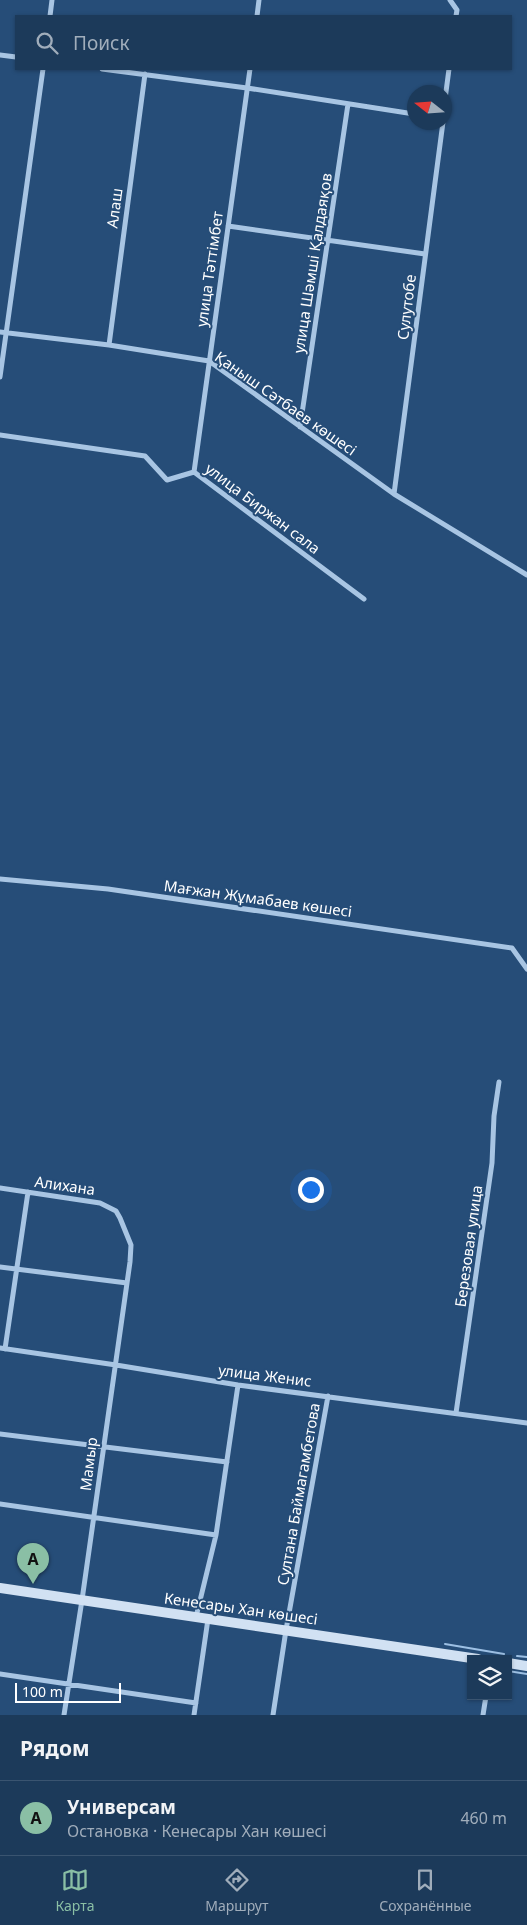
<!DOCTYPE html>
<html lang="ru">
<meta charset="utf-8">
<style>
body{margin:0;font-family:"Noto Sans",sans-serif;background:#294563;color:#f1f3f6}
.controls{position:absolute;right:15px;bottom:15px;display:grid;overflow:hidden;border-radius:0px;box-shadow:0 1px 4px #0004}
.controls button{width:45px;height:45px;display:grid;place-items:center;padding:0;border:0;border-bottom:1px solid #3a5470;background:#1c3a5a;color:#f1f3f6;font:25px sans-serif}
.compass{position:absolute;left:407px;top:85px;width:45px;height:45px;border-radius:50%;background:#1c3a5a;box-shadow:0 1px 4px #0004;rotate:287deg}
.scale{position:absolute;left:15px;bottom:12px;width:106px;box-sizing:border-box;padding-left:5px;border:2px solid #fff;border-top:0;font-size:14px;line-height:18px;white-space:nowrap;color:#fff;-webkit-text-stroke:4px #264d78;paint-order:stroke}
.you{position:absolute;left:310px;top:1189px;width:18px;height:18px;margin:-12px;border:4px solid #fff;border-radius:50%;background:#1a73e8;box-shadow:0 0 0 8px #1a73e833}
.badge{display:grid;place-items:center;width:32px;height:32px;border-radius:50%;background:#8abfa5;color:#111;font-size:16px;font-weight:700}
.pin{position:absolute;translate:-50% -41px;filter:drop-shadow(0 1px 2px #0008)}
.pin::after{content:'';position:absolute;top:26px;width:18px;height:15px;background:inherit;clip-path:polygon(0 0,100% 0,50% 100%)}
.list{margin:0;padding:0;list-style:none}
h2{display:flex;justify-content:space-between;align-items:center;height:65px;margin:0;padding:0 20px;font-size:21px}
h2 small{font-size:16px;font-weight:400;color:#a0adbb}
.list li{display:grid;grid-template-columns:32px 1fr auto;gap:15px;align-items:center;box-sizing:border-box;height:75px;padding:0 20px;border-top:1px solid #3a5470}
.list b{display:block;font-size:19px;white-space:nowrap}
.list p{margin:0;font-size:16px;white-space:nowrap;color:#a0adbb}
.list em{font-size:16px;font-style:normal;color:#a0adbb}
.icon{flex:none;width:28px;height:28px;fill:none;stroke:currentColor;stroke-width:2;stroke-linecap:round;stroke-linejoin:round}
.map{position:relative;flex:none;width:527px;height:1715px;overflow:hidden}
.search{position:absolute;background:#1c3a5a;box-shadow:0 1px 4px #0004;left:15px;right:15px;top:15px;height:55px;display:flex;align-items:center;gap:12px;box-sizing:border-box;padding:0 18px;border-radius:0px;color:#a0adbb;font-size:19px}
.sheet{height:140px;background:#1c3a5a}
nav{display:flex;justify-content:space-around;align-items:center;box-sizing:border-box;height:70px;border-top:1px solid #3a5470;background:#1c3a5a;font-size:14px;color:#a0adbb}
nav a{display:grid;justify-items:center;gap:2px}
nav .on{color:#8abfa5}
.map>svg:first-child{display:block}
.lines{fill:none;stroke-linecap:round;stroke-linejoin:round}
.stream{stroke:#9dc0e4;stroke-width:2}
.minor{stroke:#a8c5e3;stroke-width:5}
.secondary{stroke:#d1e1f3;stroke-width:10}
.labels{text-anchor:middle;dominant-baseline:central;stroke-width:4;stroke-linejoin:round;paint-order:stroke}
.street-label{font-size:15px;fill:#fff;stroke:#264d78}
</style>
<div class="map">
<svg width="527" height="1715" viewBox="0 0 527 1715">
<rect width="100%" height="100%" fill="#264d78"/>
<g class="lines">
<path class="stream" d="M445,1644L504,1654
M517,1656L527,1657
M508,1671L527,1674"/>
<path class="minor" d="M450,0L457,10L456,16
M50,16L52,0
M257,16L259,0
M0,55L16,57
M102,69L247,88L414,114
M444,107L449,69
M228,226L425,254
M0,332L109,345L209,361L394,494L527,575
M109,345L145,74
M0,377L43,69
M300,427L348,104
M0,435L145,456L167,480L194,472L364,599
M194,472L250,69
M394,494L443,122
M0,879L108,889L512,948L527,969
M0,1188L100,1203L116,1211L120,1218L131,1245L130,1262L82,1600L64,1715
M0,1267L127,1283
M0,1348L116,1365L238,1385L527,1423
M5,1349L28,1192
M456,1413L492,1163L494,1116L499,1082
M0,1434L227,1462
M0,1504L216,1535
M196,1617L216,1535L238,1385
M0,1674L196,1703
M194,1715L208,1619
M273,1715L286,1630L328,1396
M483,1715L486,1696"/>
<path class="secondary" d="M0,1588L478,1659
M508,1663L527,1666"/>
</g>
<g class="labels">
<g class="street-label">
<text transform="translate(114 208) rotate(-82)">Алаш</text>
<text transform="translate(312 263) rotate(-81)">улица Шәмші Қалдаяқов</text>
<text transform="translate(209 269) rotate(-82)">улица Тәттімбет</text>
<text transform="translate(406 307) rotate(-83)">Сулутобе</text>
<text transform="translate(286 403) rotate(35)">Қаныш Сәтбаев көшесі</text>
<text transform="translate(263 508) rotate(37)">улица Биржан сала</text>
<text transform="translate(258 898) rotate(8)">Мағжан Жұмабаев көшесі</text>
<text transform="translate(65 1185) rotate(8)">Алихана</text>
<text transform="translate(468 1246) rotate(-82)">Березовая улица</text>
<text transform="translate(265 1375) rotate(7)">улица Женис</text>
<text transform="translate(88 1464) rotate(-83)">Мамыр</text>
<text transform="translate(298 1494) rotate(-80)">Султана Баймагамбетова</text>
<text transform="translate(241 1608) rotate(8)">Кенесары Хан көшесі</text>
</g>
</g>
</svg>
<div class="controls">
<button><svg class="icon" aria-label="layers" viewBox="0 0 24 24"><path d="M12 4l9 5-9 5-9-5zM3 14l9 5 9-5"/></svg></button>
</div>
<svg class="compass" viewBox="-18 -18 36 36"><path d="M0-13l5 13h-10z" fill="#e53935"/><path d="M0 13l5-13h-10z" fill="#a0adbb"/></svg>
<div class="scale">100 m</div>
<div class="you"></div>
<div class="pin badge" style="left:33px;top:1584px">A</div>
<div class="search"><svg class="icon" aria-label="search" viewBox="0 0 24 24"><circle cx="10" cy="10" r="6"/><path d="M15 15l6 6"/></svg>Поиск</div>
</div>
<section class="sheet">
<h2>Рядом<small></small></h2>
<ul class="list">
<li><span class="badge">A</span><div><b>Универсам</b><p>Остановка · Кенесары Хан көшесі</p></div><em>460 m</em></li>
</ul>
</section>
<nav>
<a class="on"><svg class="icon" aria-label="map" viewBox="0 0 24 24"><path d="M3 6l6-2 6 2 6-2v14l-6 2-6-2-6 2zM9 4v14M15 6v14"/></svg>Карта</a>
<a><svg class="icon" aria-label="directions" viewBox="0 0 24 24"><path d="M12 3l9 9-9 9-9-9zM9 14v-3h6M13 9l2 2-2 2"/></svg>Маршрут</a>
<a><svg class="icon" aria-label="saved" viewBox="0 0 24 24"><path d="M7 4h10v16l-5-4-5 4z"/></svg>Сохранённые</a>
</nav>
